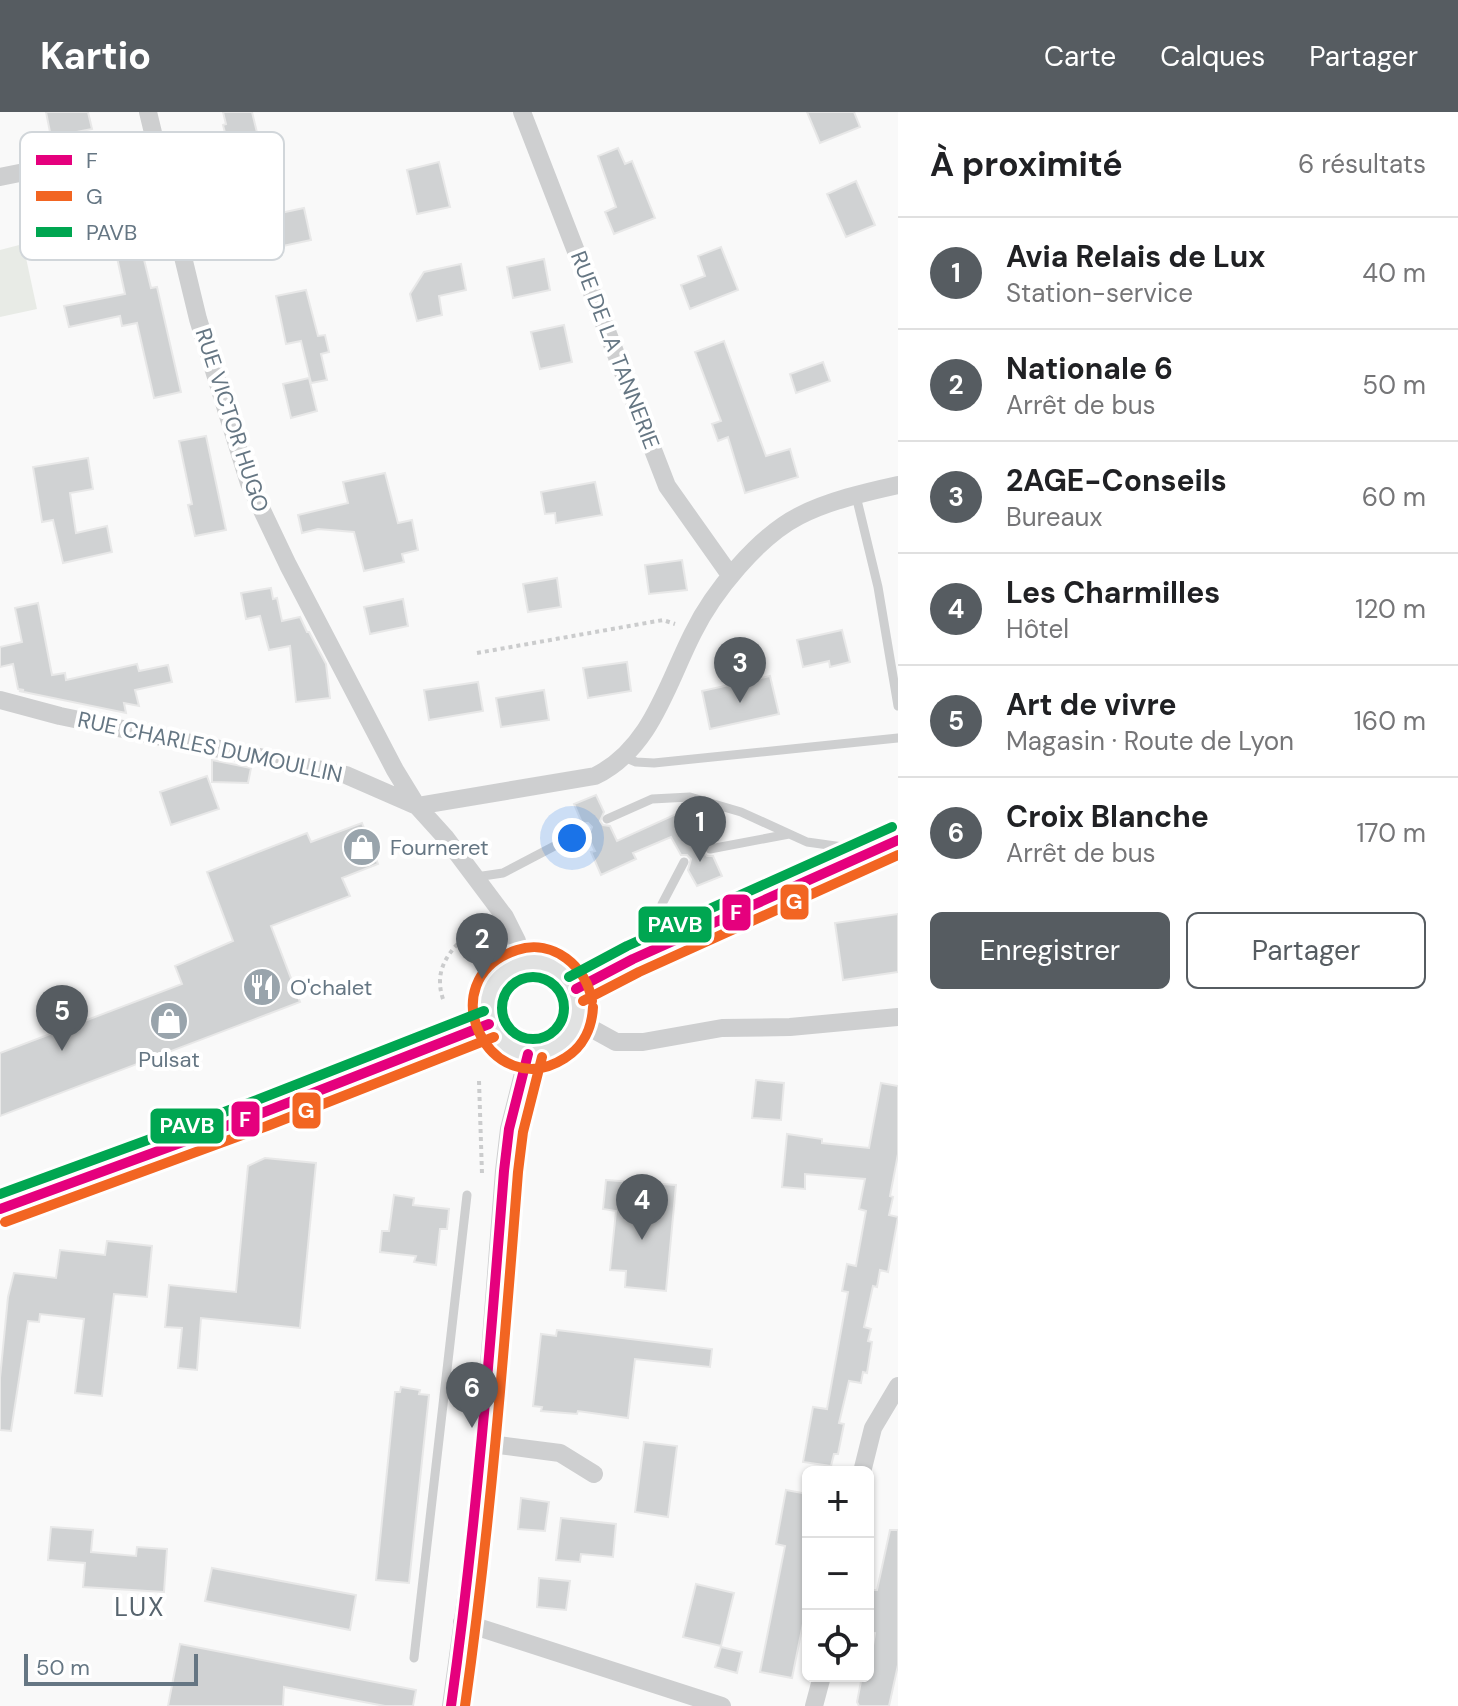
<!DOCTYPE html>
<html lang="fr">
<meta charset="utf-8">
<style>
body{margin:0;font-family:"DM Sans",sans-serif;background:#f2f2f2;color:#202124}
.controls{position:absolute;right:24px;bottom:24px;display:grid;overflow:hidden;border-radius:12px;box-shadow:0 2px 6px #0004}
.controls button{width:72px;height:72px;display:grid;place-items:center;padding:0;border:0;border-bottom:2px solid #e0e0e0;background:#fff;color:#202124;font:40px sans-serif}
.scale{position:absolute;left:24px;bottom:20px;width:174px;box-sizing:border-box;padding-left:8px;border:4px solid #657683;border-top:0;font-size:22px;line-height:28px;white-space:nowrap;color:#657683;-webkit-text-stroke:6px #fff;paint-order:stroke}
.you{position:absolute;left:572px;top:726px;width:28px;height:28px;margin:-20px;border:6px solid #fff;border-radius:50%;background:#1a73e8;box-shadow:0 0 0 12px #1a73e833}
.badge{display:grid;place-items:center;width:52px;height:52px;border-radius:50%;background:#565c61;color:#fff;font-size:26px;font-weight:700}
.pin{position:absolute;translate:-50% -66px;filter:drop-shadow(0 2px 4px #0008)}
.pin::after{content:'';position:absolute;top:42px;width:28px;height:24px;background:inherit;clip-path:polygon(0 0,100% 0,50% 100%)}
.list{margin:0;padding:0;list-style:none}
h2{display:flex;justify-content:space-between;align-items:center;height:104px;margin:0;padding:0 32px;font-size:34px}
h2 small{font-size:26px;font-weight:400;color:#757577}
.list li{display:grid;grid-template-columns:52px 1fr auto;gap:24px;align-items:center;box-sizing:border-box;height:112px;padding:0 32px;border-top:2px solid #e0e0e0}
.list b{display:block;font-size:30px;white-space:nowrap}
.list p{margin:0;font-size:26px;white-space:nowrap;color:#757577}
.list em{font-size:26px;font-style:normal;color:#757577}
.actions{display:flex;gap:16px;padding:24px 32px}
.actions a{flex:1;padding:18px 0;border:2px solid #565c61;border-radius:12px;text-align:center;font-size:28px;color:#565c61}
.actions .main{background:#565c61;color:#fff}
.icon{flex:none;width:44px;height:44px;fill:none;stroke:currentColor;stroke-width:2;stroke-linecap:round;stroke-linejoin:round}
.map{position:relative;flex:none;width:898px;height:1594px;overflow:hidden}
header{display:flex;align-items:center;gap:48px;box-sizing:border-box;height:112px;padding:0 40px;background:#565c61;color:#fff}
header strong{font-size:38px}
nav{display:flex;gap:44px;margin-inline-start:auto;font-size:28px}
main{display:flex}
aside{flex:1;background:#fff}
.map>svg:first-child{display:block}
.green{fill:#e8ebe6}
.building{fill:#d0d2d3;stroke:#e8e8e8;stroke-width:2}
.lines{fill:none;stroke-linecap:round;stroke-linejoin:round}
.primary-casing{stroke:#d5d6d7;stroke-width:33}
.path{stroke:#cbcccd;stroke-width:4;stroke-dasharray:4 4;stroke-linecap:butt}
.lane{stroke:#cecfd0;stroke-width:9}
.street{stroke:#cecfd0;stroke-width:18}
.primary{stroke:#e1e2e2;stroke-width:30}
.bus-1-casing{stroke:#fff;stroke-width:16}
.bus-2-casing{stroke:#fff;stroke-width:16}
.bus-3-casing{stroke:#fff;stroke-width:16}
.bus-1{stroke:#e5007d;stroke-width:10}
.bus-2{stroke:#f26522;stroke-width:10}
.bus-3{stroke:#00a651;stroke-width:10}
.labels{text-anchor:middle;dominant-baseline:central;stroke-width:8;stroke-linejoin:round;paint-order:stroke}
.street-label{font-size:22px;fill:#657683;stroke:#fff}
.poi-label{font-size:22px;fill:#657683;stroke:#fff;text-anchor:start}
.quarter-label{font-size:26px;letter-spacing:2px;fill:#57646e;stroke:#fff}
.key{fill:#fff;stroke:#d1d6da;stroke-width:2}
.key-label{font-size:22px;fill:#657683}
.line-badge{stroke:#fff;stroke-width:3}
.badge-label{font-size:22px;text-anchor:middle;font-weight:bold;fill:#fff}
</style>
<header>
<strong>Kartio</strong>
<nav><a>Carte</a><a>Calques</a><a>Partager</a></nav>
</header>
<main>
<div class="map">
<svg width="898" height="1594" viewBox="0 0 898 1594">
<rect width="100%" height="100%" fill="#f9f9f9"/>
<path class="green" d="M23,132L37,197L0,205V138Z"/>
<path class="building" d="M46,0H88L92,17L51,25Z
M223,0H252L261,37L231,44L223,13L226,12Z
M807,0H854L860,15L820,31Z
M618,36L625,52L632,49L655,106L614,122L605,100L616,95L598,44Z
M439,50L450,95L417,102L407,58Z
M123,69L135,128L139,127L151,176L157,175L181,280L154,286L137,211L122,214L120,204L69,215L64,194L125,182L114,132L85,138L71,85L83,83L82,77Z
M856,69L875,113L846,125L827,82Z
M304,96L311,128L264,138L257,106Z
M721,135L738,178L690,197L681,173L705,164L698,144Z
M544,147L550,178L513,186L507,155Z
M461,152L466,178L439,184L442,203L417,209L410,182L424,160Z
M306,178L318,224L325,223L329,240L321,242L327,268L311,271L301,229L286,232L276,184Z
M564,213L572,250L540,257L531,220Z
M724,229L766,344L790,337L798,365L745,381L728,325L718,329L712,312L721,309L695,240Z
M823,250L830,269L796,281L790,262Z
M309,266L317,299L291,306L283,272Z
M206,324L226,418L195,424L188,393L192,392L179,329Z
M88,346L93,377L70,381L76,421L107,414L112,440L63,451L53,408L42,410L33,355Z
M385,361L398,411L412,408L418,438L402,442L404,450L364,459L354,420L318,417L302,421L298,403L348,391L343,370Z
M595,370L602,403L556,411L555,401L545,402L541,380Z
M682,448L687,478L649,482L645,453Z
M557,466L561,495L528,500L523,472Z
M271,476L273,487L277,486L282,509L300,505L307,520H309L326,552L330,586L296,590L290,534L269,538L260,504L246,507L241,481Z
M403,487L408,514L370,522L364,495Z
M38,491L52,563L65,561L66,568L137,552L139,559L168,553L172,570L135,578L139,594L124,591L126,601L19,579L24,578L18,577L13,552L0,555V535L22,530L15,496Z
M842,518L850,550L830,555L829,549L803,555L797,528Z
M627,550L631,579L588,586L583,556Z
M770,564L779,602L710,617L702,579Z
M478,570L483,599L429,608L424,578Z
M544,578L549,608L501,615L496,586Z
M212,648L251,656L248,671L212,670Z
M207,664L219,697L171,713L160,680Z
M596,683L604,700L600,709L603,713L610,714L617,729L685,698L691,712L697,709L707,730L703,739L707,744H713L722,764L697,774L688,758L691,747L687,743H681L671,725L633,741L636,747L601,763L591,740L595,739L588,725L592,715L588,711H582L574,692Z
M362,711L378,752L342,766L350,784L271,814L300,890L0,1004V941L182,872L175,854L233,829L207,760L307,721L311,730Z
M898,802V860L843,868L835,811Z
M756,968L784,971L781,1008L752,1006Z
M881,971L898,974V1042L890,1084L893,1085L889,1103L898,1105L888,1160L880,1158L877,1175L873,1174L864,1215L871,1217L868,1229L872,1230L867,1261L863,1260L861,1271L849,1269L839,1311L844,1312L838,1342H834L831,1354L803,1350L813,1295L827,1297L848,1180L842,1179L847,1152L856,1154L866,1099L859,1097L865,1067L805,1062V1077L782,1075L787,1022L822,1027V1031L869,1036Z
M265,1046L316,1051L300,1216L201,1206L197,1258L178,1256L182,1216L165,1215L169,1173L236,1180L248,1054Z
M606,1068L676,1073L666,1179L625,1175L626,1159L610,1158L616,1099L603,1097Z
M394,1083L414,1086L413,1093L449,1097L447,1117H440L436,1153L414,1150L416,1144L380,1140L382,1119H389Z
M107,1129L152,1134L147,1185L114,1182L102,1284L75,1281L84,1207L40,1202L39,1210L28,1209L11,1319L0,1318V1266L8,1185L14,1161L56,1166L60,1138L105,1143Z
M557,1218L712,1237L710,1255L635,1247L628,1306L578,1299L577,1302L541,1299L542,1295L533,1294L541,1222L556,1224Z
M401,1275L420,1278L419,1282L429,1283L409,1471L376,1468L395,1280H400Z
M644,1330L677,1334L668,1405L635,1400Z
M786,1378L808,1382V1487L792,1566L760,1560L785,1434L776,1432Z
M521,1386L549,1390L545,1419L518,1417Z
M561,1406L616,1412L613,1445L581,1442L580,1450L556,1448Z
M51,1415L93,1418L91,1440L136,1444L137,1435L167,1437L164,1480L83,1475L85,1451L48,1448Z
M890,1418H898V1553L889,1594H859L857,1590L862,1564H868L875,1521L869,1520L872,1506L868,1503L873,1478H877Z
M212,1456L356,1483L350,1518L205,1489Z
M539,1466L570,1469L566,1498L537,1495Z
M696,1472L734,1481L721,1534L683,1525Z
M180,1532L416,1578L413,1594H385L284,1575L283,1594H168Z
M721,1535L742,1540L737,1561L715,1555Z"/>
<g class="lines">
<defs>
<path id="primary" d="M487 896a46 46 0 1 1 92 0a46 46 0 1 1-92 0Z
M576,877L633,847L898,728
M0,1097L262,1001L489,912"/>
</defs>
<use href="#primary" class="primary-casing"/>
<path class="path" d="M477,541L663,508L675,512
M443,887C431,851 457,832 482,809
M479,969L482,1062"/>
<path class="lane" d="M858,384L857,388L878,475L898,594
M624,645L636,650L654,651L898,626
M607,707L652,687L690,685L741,700L807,730L857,737
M710,737L789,722
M476,765L503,761L585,718
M665,828L660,804L662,792L684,750
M414,1546L467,1083"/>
<path class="street" d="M148,0L198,207L249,371L288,453L395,658L417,694
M522,0L667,374L730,463
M0,65L154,34
M0,588L60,604L346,663L417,694L445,725L505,805L517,829L521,850
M417,694L595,664C651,637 667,572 693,521C713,480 758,425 799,404C828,389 866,380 898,373
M578,909L616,930H643L722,916L790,915L898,905
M483,1331L560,1341L594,1362
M862,1360L873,1316L898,1274
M462,1510L722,1594
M451,1594L469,1465L483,1331L504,1059L509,1017L528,942
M814,1594L822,1564"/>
<use href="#primary" class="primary"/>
<defs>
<path id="bus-1" d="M576,877L633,847L898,728
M0,1097L262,1001L489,912
M451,1594C476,1416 490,1238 504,1059L509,1017L528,942"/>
<path id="bus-2" d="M583,889L639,860L898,743
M592,889C587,855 553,826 517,838C427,868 491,994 565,946C583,935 592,916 593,895
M5,1110L267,1014L494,925
M465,1594C490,1417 504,1239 518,1060L523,1020L542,945"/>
<path id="bus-3" d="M502 896a31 31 0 1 1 62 0a31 31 0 1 1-62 0Z
M569,865L627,834L892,715
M0,1082L257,988L484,899"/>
</defs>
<use href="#bus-1" class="bus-1-casing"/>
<use href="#bus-2" class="bus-2-casing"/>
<use href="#bus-3" class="bus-3-casing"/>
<use href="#bus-1" class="bus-1"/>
<use href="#bus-2" class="bus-2"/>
<use href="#bus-3" class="bus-3"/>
</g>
<defs>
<symbol id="shop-disc" viewBox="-11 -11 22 22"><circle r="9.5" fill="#99a4ac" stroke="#fff"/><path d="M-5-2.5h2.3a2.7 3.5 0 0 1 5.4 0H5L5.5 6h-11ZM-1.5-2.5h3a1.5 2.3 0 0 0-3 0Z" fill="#fff"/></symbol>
<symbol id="restaurant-disc" viewBox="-11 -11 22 22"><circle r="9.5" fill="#99a4ac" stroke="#fff"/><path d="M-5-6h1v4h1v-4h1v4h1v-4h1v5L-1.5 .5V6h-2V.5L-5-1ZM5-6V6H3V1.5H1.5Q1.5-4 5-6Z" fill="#fff"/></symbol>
</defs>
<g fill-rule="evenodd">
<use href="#shop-disc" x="340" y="713" width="44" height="44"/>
<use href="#restaurant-disc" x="240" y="853" width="44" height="44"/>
<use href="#shop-disc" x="147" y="887" width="44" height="44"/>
</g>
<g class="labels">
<g class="street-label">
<text transform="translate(615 238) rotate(69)">RUE DE LA TANNERIE</text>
<text transform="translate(232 308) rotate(72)">RUE VICTOR HUGO</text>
<text transform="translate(210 635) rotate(12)">RUE CHARLES DUMOULLIN</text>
</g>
<g class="poi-label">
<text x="390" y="735">Fourneret</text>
<text x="290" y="875">O'chalet</text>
<text x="169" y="947" text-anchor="middle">Pulsat</text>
</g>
<g class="quarter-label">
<text x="140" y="1495">LUX</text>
</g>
</g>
<rect x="20" y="20" width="264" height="128" rx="12" class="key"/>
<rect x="36" y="43" width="36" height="10" fill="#e5007d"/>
<rect x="36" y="79" width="36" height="10" fill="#f26522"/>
<rect x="36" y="115" width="36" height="10" fill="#00a651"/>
<g class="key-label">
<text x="86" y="56">F</text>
<text x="86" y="92">G</text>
<text x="86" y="128">PAVB</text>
</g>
<g class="line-badge">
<rect x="779" y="771" width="31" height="38" rx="8" fill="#f26522"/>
<rect x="721" y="781" width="31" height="39" rx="8" fill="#e5007d"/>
<rect x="637" y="793" width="76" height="39" rx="8" fill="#00a651"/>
<rect x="291" y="979" width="31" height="39" rx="8" fill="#f26522"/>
<rect x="230" y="988" width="31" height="38" rx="8" fill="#e5007d"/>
<rect x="149" y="995" width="76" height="38" rx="8" fill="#00a651"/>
</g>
<g class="badge-label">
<text x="794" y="797">G</text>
<text x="736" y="808">F</text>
<text x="675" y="820">PAVB</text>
<text x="306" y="1006">G</text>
<text x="245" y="1015">F</text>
<text x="187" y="1021">PAVB</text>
</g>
</svg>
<div class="controls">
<button>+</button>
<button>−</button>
<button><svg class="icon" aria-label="locate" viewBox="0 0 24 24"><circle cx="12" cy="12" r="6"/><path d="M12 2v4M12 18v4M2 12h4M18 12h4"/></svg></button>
</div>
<div class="scale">50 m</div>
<div class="you"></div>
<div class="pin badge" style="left:700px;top:750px">1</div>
<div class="pin badge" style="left:482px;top:867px">2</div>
<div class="pin badge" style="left:740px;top:591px">3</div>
<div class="pin badge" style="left:642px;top:1128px">4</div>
<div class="pin badge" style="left:62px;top:939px">5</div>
<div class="pin badge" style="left:472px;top:1316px">6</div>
</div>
<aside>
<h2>À proximité<small>6 résultats</small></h2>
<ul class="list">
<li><span class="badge">1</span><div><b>Avia Relais de Lux</b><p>Station-service</p></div><em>40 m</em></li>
<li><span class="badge">2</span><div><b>Nationale 6</b><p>Arrêt de bus</p></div><em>50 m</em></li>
<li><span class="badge">3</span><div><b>2AGE-Conseils</b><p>Bureaux</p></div><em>60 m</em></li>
<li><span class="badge">4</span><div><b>Les Charmilles</b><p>Hôtel</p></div><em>120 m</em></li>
<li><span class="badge">5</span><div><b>Art de vivre</b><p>Magasin · Route de Lyon</p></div><em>160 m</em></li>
<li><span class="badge">6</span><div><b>Croix Blanche</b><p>Arrêt de bus</p></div><em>170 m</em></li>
</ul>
<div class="actions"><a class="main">Enregistrer</a><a>Partager</a></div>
</aside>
</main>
